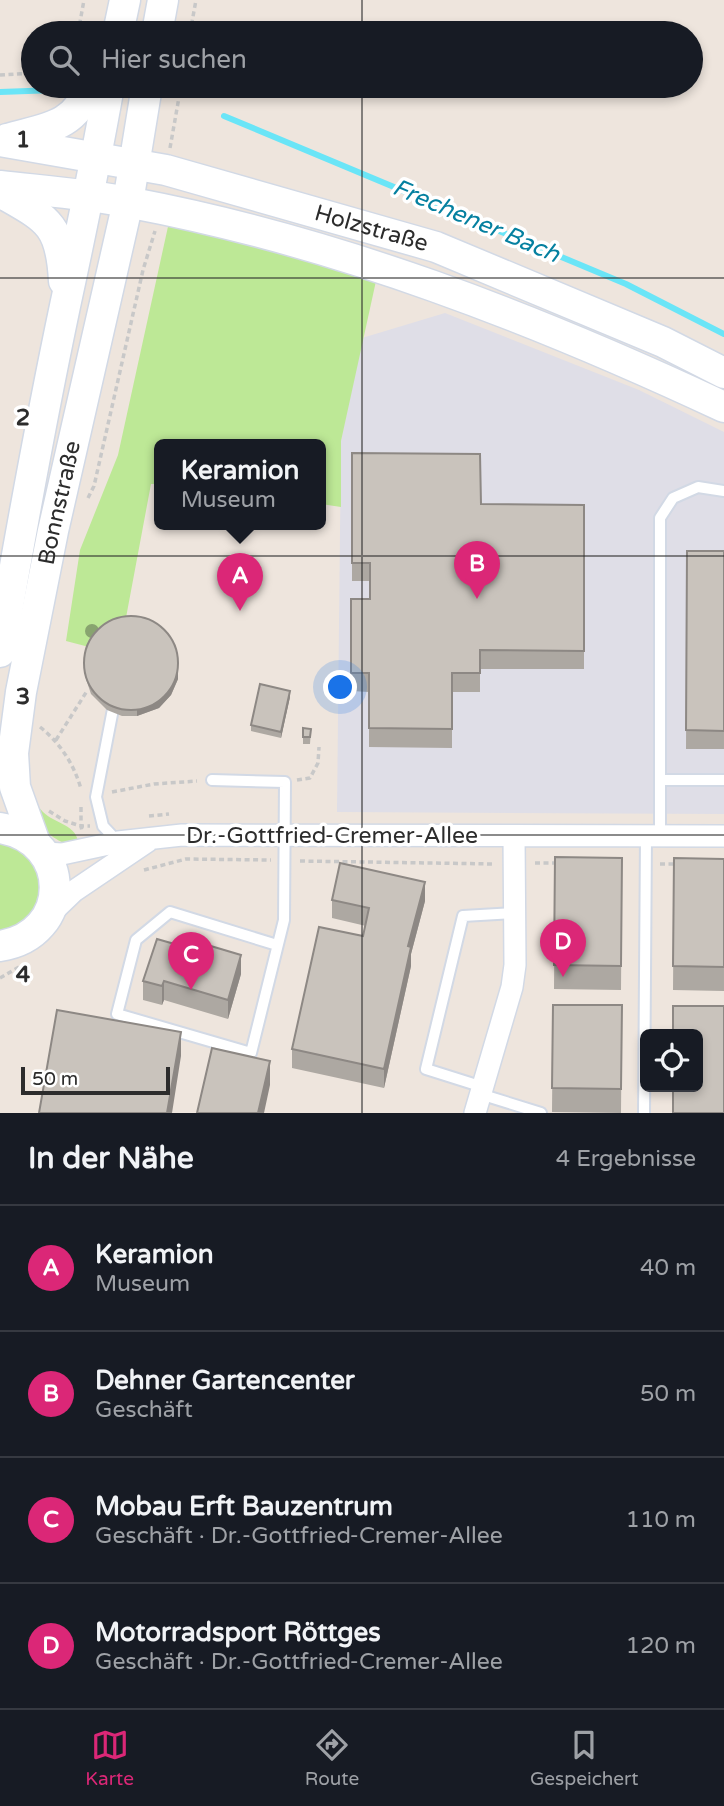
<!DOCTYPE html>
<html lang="de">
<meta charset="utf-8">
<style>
body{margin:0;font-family:"Varela Round",sans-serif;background:#20242c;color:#f1f3f6}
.controls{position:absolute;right:21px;bottom:21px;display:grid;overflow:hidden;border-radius:10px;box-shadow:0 4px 10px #0003}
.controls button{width:63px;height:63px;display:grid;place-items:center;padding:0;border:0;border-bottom:2px solid #363941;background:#171b24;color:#f1f3f6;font:35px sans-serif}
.scale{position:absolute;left:21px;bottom:18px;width:149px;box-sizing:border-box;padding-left:7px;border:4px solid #2c2c2c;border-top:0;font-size:19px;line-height:24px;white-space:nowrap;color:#2c2c2c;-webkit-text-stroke:5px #fff;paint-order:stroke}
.you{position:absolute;left:341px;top:688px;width:24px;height:24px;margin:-18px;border:5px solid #fff;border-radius:50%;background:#1a73e8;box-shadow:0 0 0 10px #1a73e833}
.badge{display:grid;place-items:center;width:46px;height:46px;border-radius:50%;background:#db2777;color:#fff;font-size:23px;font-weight:700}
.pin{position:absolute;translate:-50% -58px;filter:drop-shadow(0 2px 4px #0008)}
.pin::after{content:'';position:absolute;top:37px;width:24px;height:21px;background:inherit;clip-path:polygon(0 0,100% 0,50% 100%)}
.popup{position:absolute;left:154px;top:439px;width:172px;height:91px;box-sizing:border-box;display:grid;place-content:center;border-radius:10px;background:#171b24;filter:drop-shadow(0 2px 5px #0005);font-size:23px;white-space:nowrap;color:#9ea1a6}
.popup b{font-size:26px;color:#f1f3f6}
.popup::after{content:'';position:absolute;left:50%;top:100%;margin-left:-14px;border:14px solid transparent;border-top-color:#171b24}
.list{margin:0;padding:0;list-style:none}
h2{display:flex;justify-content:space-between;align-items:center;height:91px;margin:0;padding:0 28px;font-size:30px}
h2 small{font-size:23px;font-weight:400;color:#9ea1a6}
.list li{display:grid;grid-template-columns:46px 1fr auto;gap:21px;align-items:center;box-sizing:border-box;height:126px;padding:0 28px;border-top:2px solid #363941}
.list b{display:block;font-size:26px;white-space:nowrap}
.list p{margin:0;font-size:23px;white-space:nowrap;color:#9ea1a6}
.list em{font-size:23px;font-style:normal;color:#9ea1a6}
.icon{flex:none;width:38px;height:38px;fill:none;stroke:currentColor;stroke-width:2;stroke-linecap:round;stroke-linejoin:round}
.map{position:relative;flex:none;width:724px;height:1113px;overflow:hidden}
.search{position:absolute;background:#171b24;box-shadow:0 4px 10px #0003;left:21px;right:21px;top:21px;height:77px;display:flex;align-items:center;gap:18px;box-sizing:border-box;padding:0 24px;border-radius:38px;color:#9ea1a6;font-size:26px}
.sheet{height:595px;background:#171b24}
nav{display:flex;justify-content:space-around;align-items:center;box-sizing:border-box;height:98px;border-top:2px solid #363941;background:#171b24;font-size:19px;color:#9ea1a6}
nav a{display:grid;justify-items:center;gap:4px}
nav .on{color:#db2777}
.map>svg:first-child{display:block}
.industrial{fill:#dfdee7}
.green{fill:#bde896}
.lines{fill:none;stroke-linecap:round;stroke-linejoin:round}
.stream{stroke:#6ae5f7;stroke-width:6}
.lane-casing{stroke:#d2d9e5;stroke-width:14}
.street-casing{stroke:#d2d9e5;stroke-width:24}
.secondary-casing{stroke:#d2d9e5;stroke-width:33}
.path{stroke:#c8c8c8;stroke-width:3.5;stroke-dasharray:5 3.5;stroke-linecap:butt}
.lane{stroke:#fff;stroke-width:10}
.street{stroke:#fff;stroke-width:21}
.secondary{stroke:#fff;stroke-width:30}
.tree{fill:#88a46f}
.wall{fill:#ada8a2}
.shaded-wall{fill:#8d8884}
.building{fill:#c9c3bc;stroke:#8d8884;stroke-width:2}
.grid{fill:none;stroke:#2c2c2c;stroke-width:2;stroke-opacity:0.55}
.labels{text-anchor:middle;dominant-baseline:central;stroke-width:7;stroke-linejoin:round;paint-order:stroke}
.street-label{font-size:23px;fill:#2c2c2c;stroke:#fff}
.water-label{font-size:24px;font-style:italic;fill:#0580a0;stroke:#fff}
.grid-label{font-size:23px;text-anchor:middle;font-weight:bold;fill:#2c2c2c;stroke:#fff;stroke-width:7;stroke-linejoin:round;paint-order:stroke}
</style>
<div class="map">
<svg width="724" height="1113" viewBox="0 0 724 1113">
<rect width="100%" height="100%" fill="#eee5dd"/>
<path class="industrial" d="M445,313L639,390L724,432V814L337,812L341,441L362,338Z"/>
<path class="green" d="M169,222L376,281L341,441V507L321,504L320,445H160L159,484H151L125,623L89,647L66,641L80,550L118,455Z
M29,792C33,799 37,806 43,812C55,824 79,825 78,845C63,847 45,833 37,820C32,813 31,801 29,792Z
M0,840L15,843L44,876L33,918L0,932Z"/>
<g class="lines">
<path class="stream" d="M0,92L56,90
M224,116L626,284L724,334"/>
<defs>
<path id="lane" d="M113,709L96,797L103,826L118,842
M212,780L285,782L284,920L251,1053L117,1014L136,940L170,912L277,945
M660,780H724
M660,835V518L673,498L698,487L724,491
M483,1087L426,1069L463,916L514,913
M480,1094L541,1113
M644,1113L646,835"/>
<path id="street" d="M45,853L62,854L118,842L182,835L724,836
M48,916L74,891L148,841
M475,1113L512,987L515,965L514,836"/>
<g id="secondary">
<path d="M118,33L125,0"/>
<path d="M157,33L163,0"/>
<path d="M7,139C45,128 75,128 90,86"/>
<path id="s1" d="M0,141L166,170L436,247L663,342L724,373"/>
<path d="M0,186C44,191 89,194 132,203C338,242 534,318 724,407"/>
<path d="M0,192C47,219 61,223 64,281"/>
<path d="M0,652C20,536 41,420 65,306C81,232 96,160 109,86"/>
<path d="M0,828C73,840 73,935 0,946"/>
<path id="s2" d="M35,843L15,787L13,753L21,692L53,531L128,202L147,86"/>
</g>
</defs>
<use href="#lane" class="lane-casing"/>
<use href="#street" class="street-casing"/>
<use href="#secondary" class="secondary-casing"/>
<path class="path" d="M78,33L84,0
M190,33L196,0
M0,75L33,73
M170,148L181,86
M88,498L94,486L143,270L155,231
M40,727C60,743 74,764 81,789
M56,740L87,691
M297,780L310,778L318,763L319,747
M112,792L154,784L197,781
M81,807V826H90
M49,811L65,821L81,826L82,831
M149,816L169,814
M300,861L495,864
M535,863H558
M660,864H677
M144,870L186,859L271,860
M0,978L19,967"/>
<use href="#lane" class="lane"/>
<use href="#street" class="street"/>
<use href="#secondary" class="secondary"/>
</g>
<circle class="tree" cx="92" cy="631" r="7"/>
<path class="wall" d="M352,453L481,504L584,505V669H480V692H452V748L369,747V692L351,691V599H370V581H352Z
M687,551H724V749H686Z
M178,654V679L171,695L159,708L137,716H122L107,710L91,694L85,676L84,655Z
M290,697L281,738L251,731V725Z
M303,728L311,729L310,744H303Z
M555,857L622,858L621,990L554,989Z
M674,858L724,859V991L673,990Z
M332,900L425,901L411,954V966L384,1088L292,1068V1049L363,936L366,926L332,918Z
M241,974L228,1019L164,1000L162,1005L143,1000V981Z
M553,1005H622L621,1113L552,1112Z"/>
<path class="shaded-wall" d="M178,672V679L171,695L159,708L137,716V710Z
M290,691V697L281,738V732Z
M425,882V901L411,954V966L384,1088V1069L408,946Z
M241,955V974L228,1019V1000Z
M164,981V1000L162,1005V986Z
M181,1032V1056L172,1113H167Z
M270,1061V1085L264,1113H258Z"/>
<path class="building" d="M352,453L480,454L481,504L584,505V651L480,650V673H452V729L369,728V673H351V599H370V563H352Z
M687,551H724V731L686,730Z
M84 663a47 47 0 1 1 94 0a47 47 0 1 1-94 0Z
M260,684L290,691L281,732L251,725Z
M303,728L311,729L310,737H303Z
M555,857L622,858L621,966L554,965Z
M674,858L724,859V967L673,966Z
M340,863L425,882L408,946L411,947L384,1069L292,1049L319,927L363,936L369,908L332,900Z
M157,939L192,949L194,941L241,955L228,1000L164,981L162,986L143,981Z
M553,1005H622L621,1089L552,1088Z
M673,1006H724V1113H673V1087H698V1034H673Z
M57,1010L181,1032L167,1113H39Z
M212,1048L270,1061L258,1113H197Z"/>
<path class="grid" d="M362,0V33M362,86V1113M0,278H724M0,556H724M0,835H724"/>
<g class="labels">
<g class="street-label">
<text stroke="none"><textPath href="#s1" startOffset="382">Holzstraße</textPath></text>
<text stroke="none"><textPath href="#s2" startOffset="348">Bonnstraße</textPath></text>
<text x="332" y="836">Dr.-Gottfried-Cremer-Allee</text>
</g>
<g class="water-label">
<text transform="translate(476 221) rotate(23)">Frechener Bach</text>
</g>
</g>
<g class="grid-label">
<text x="23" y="147">1</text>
<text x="23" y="425">2</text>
<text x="23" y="704">3</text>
<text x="23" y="982">4</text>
</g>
</svg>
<div class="controls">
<button><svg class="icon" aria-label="locate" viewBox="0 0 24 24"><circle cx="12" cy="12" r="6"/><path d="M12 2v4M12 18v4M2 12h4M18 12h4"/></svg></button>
</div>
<div class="scale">50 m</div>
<div class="you"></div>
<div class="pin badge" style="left:240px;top:611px">A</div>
<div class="popup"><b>Keramion</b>Museum</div>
<div class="pin badge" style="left:477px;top:599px">B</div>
<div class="pin badge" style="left:191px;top:990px">C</div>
<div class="pin badge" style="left:563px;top:977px">D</div>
<div class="search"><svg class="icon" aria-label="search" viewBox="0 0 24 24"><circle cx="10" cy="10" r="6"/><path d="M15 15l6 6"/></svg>Hier suchen</div>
</div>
<section class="sheet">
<h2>In der Nähe<small>4 Ergebnisse</small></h2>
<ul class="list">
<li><span class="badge">A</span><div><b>Keramion</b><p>Museum</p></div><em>40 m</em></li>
<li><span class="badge">B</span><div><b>Dehner Gartencenter</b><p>Geschäft</p></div><em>50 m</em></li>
<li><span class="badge">C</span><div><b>Mobau Erft Bauzentrum</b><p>Geschäft · Dr.-Gottfried-Cremer-Allee</p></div><em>110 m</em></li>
<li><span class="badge">D</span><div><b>Motorradsport Röttges</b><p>Geschäft · Dr.-Gottfried-Cremer-Allee</p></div><em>120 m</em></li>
</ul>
</section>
<nav>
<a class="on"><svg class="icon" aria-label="map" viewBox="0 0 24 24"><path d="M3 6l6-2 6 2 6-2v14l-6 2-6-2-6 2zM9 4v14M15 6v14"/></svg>Karte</a>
<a><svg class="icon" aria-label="directions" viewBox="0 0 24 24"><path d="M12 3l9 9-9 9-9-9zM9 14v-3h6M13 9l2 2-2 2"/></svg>Route</a>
<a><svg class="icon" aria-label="saved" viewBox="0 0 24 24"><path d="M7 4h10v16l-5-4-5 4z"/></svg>Gespeichert</a>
</nav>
